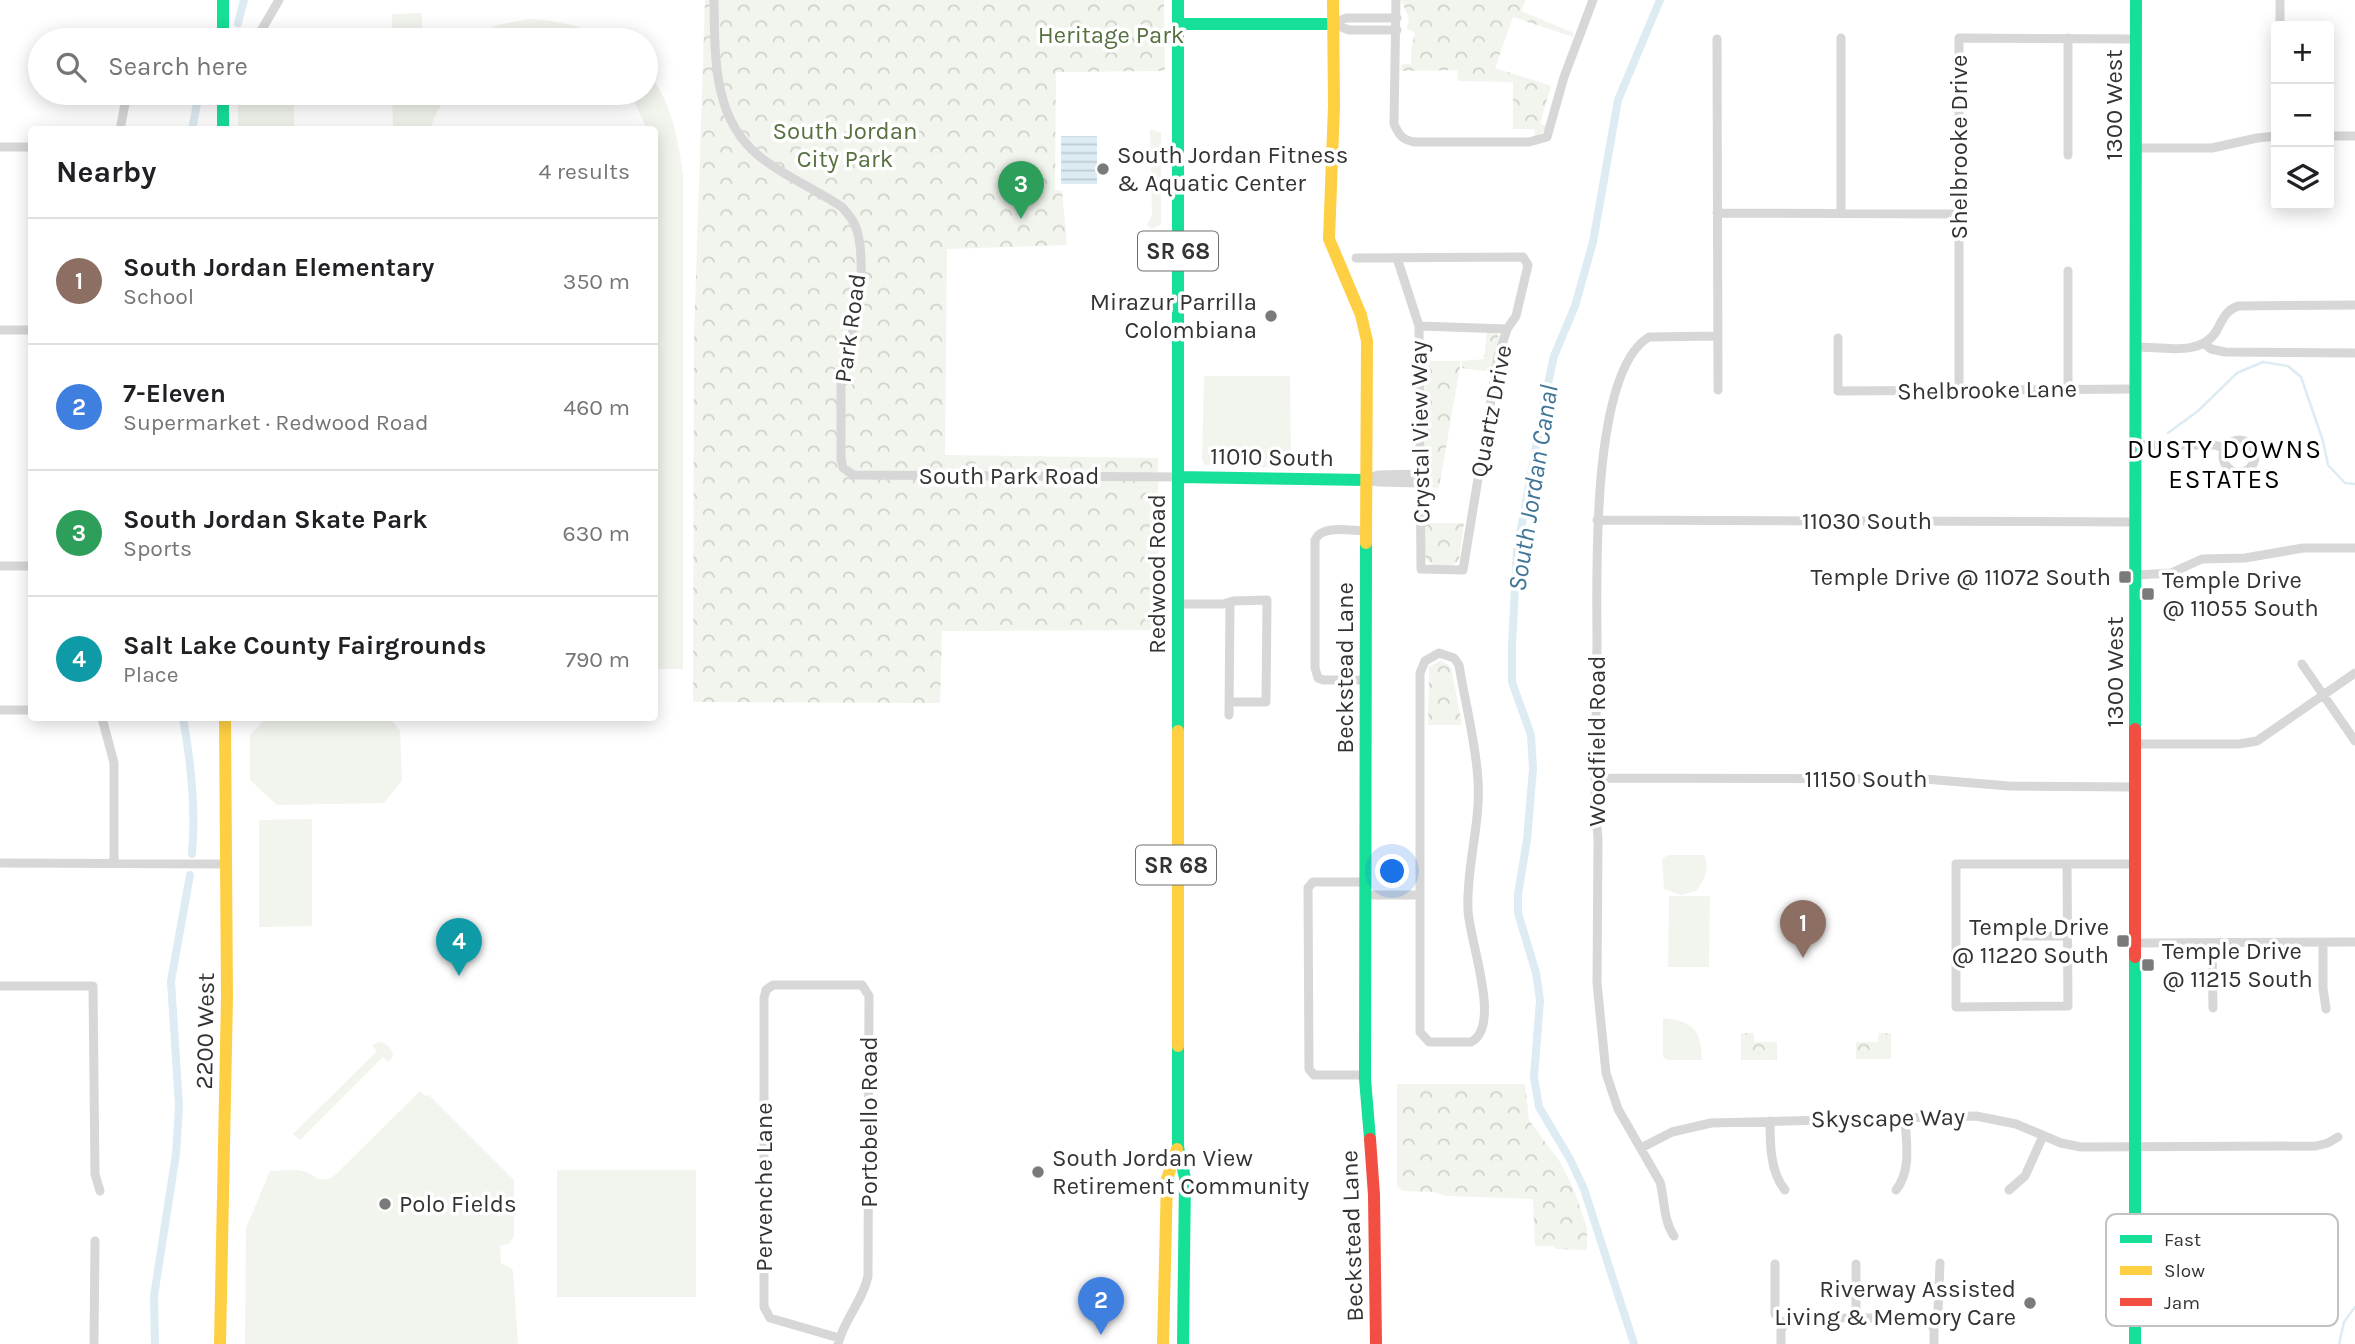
<!DOCTYPE html>
<meta charset="utf-8">
<style>
body{margin:0;font-family:Karla,sans-serif;background:#f6f6f6;color:#202124}
.controls{position:absolute;right:21px;top:21px;display:grid;overflow:hidden;border-radius:7px;box-shadow:0 4px 18px #0003}
.controls button{width:63px;height:63px;display:grid;place-items:center;padding:0;border:0;border-bottom:2px solid #e0e0e0;background:#fff;color:#202124;font:35px sans-serif}
.you{position:absolute;left:1393px;top:872px;width:24px;height:24px;margin:-18px;border:5px solid #fff;border-radius:50%;background:#1a73e8;box-shadow:0 0 0 10px #1a73e833}
.badge{display:grid;place-items:center;width:46px;height:46px;border-radius:50%;background:#b45309;color:#fff;font-size:23px;font-weight:700}
.pin{position:absolute;translate:-50% -58px;filter:drop-shadow(0 2px 4px #0008)}
.pin::after{content:'';position:absolute;top:37px;width:24px;height:21px;background:inherit;clip-path:polygon(0 0,100% 0,50% 100%)}
.list{margin:0;padding:0;list-style:none}
h2{display:flex;justify-content:space-between;align-items:center;height:91px;margin:0;padding:0 28px;font-size:30px}
h2 small{font-size:23px;font-weight:400;color:#757577}
.list li{display:grid;grid-template-columns:46px 1fr auto;gap:21px;align-items:center;box-sizing:border-box;height:126px;padding:0 28px;border-top:2px solid #e0e0e0}
.list b{display:block;font-size:26px;white-space:nowrap}
.list p{margin:0;font-size:23px;white-space:nowrap;color:#757577}
.list em{font-size:23px;font-style:normal;color:#757577}
.icon{flex:none;width:38px;height:38px;fill:none;stroke:currentColor;stroke-width:2;stroke-linecap:round;stroke-linejoin:round}
.map{position:relative;flex:none;width:2355px;height:1344px;overflow:hidden}
.search{position:absolute;background:#fff;box-shadow:0 4px 18px #0003;left:28px;top:28px;width:630px;height:77px;display:flex;align-items:center;gap:18px;box-sizing:border-box;padding:0 24px;border-radius:38px;color:#757577;font-size:26px}
.panel{position:absolute;background:#fff;box-shadow:0 4px 18px #0003;left:28px;top:126px;width:630px;height:595px;border-radius:7px}
.map>svg:first-child{display:block}
.green{fill:#f1f5ed}
.park{fill:url(#park-crowns)}
.water{fill:url(#water-rules)}
.lines{fill:none;stroke-linecap:round;stroke-linejoin:round}
.stream{stroke:#ddebf3;stroke-width:2.5}
.canal{stroke:#ddebf3;stroke-width:8}
.street{stroke:#d7d7d7;stroke-width:9}
.fast{stroke:#16e098;stroke-width:12}
.slow{stroke:#ffcf43;stroke-width:12}
.jam{stroke:#f24e42;stroke-width:12}
.poi-dot{fill:#7a7a7a;stroke:#fff;stroke-width:2.5}
.labels{text-anchor:middle;dominant-baseline:central;stroke-width:7;stroke-linejoin:round;paint-order:stroke}
.shield{fill:#fff;stroke:#707070;stroke-width:2}
.shield-label{font-size:23px;font-weight:bold;fill:#333}
.park-label{font-size:24px;fill:#56703f;stroke:#fff}
.street-label{font-size:24px;fill:#333;stroke:#fff}
.poi-label{font-size:24px;fill:#333;stroke:#fff;text-anchor:start}
.neighbourhood-label{font-size:26px;letter-spacing:2px;fill:#000;stroke:#fff}
.water-label{font-size:26px;font-style:italic;fill:#3f7597;stroke:#fff}
.key{fill:#fff;stroke:#c2c2c2;stroke-width:2}
.key-label{font-size:19px;fill:#333}
</style>
<div class="map">
<svg width="2355" height="1344" viewBox="0 0 2355 1344">
<defs>
<pattern id="park-crowns" width="20" height="18" patternUnits="userSpaceOnUse" patternTransform="scale(1.75)"><rect width="20" height="18" fill="#f1f5ed"/><path d="M2 6a3 3 0 1 1 6 0M12 15a3 3 0 1 1 6 0" fill="none" stroke="#cfd2cc"/></pattern>
<pattern id="water-rules" width="6" height="5" patternUnits="userSpaceOnUse" patternTransform="scale(1.75)"><rect width="6" height="5" fill="#ddebf3"/><path d="M0 2.5h6" fill="none" stroke="#becad1"/></pattern>
</defs>
<rect width="100%" height="100%" fill="#fff"/>
<path class="green" d="M422,13V40H392V14Z
M529,19C560,20 584,27 612,40H464L497,25Z
M646,70C671,100 678,137 683,175V669H655L654,130L647,129L633,99L627,93H646Z
M392,93H448L434,118L430,130L393,129Z
M238,95H294V129H238Z
M1150,129L1161,133V225L1152,229L1147,225L1152,215Z
M1204,376H1290L1291,463L1289,468L1205,465L1202,460Z
M266,718H389L400,730L402,780L384,803L277,805L250,780V735Z
M312,819V926L259,927V820Z
M1667,855H1704C1710,869 1705,879 1696,891L1681,895L1664,889L1662,860Z
M1669,896H1710L1709,967H1668Z
M1663,1018C1693,1021 1701,1029 1702,1060H1667L1663,1057Z
M379,1042C387,1043 392,1049 393,1056L389,1062L383,1057L300,1140L293,1134L377,1051L372,1045Z
M420,1091L426,1096L429,1095L514,1180V1236L509,1244L500,1246L501,1263L510,1267L513,1271L518,1344H245L246,1228L270,1171C280,1171 297,1168 306,1172C318,1177 317,1183 333,1177Z
M557,1170H696V1297H557Z"/>
<path class="park" d="M705,0H1164L1165,71L1056,72L1055,190L1062,191L1067,245L947,249L945,455L1158,458V630L942,631L940,703L693,702L694,337Z
M1401,0H1526L1521,11L1574,33L1573,37L1513,17L1495,68L1551,86L1540,124L1547,126L1546,130L1535,137L1534,129H1513V82L1458,81L1457,70L1401,71L1402,64H1411V51L1415,32L1407,29L1409,18Z
M1487,331L1498,334L1499,342L1491,372L1462,368V361L1484,359Z
M1424,361H1461L1439,488L1425,487Z
M1424,523H1464L1459,560L1455,564C1418,572 1424,552 1424,523Z
M1441,660L1451,667L1462,725H1428L1429,667Z
M1741,1033H1754V1042H1777V1060H1741Z
M1879,1033H1891V1059H1856V1042H1878Z
M1397,1084H1525L1529,1120L1560,1162L1574,1190L1587,1228V1250L1556,1249L1554,1246H1535L1533,1199L1447,1196L1433,1192L1403,1191L1397,1186Z"/>
<path class="water" d="M1061,136H1097V184H1061Z"/>
<g class="lines">
<path class="stream" d="M2168,433L2198,411L2237,373L2263,362L2288,366L2301,377L2323,441L2328,465L2345,483L2355,484
M2339,1344L2344,1322L2355,1307"/>
<path class="canal" d="M238,23L244,0
M192,130L199,93
M183,718C191,762 196,809 192,854
M155,1344L154,1296L176,1154L179,1105L171,981L190,875
M1634,1344L1584,1189L1570,1159L1539,1107L1534,1077L1540,1000L1536,973L1518,913V894L1527,840L1533,769L1531,735L1512,682V645L1517,551L1546,393L1554,356L1575,306L1593,242L1618,100L1660,0"/>
<path class="street" d="M714,0C715,55 712,118 759,156C784,176 815,189 842,207C847,213 852,218 855,225C864,245 862,295 857,317C852,337 843,353 841,374V459L843,468L854,475L1178,477
M1396,0L1394,124C1399,135 1402,140 1415,142H1529L1547,137L1564,77L1593,0
M2280,0V26
M1333,24L1346,18H1397
M1333,24L1349,30H1397
M1841,38V214
M2068,38V155
M1717,39L1718,390
M250,40L258,36L279,0
M120,130L127,93
M2329,136H2355
M0,147H32
M2136,148H2212L2257,138L2276,136
M1717,213L1959,214
M1356,258L1523,257L1528,265L1516,316L1507,329L1498,357L1463,570L1421,569L1419,326L1397,258
M2068,271V389
M1419,326L1507,329
M0,330H32
M1838,338V391L2136,389
M2205,344L2211,349L2225,352L2355,353
M2137,347C2163,347 2202,357 2217,330C2223,319 2225,311 2238,306L2355,305
M1959,391V38L2135,39
M2223 456a16 16 0 1 1 32 0a16 16 0 1 1-32 0Z
M2136,445H2214L2225,448
M1366,480L1378,475L1419,474
M1366,480L1379,482L1419,483
M1597,520L2136,522
M0,566H32
M2136,575L2171,573L2202,559L2245,558L2303,548H2355
M1178,604H1223L1233,601L1267,600L1266,702H1229
M1439,653L1454,658L1459,665C1465,703 1476,742 1478,781C1481,823 1466,867 1468,909C1468,937 1503,1026 1471,1042H1429L1420,1032V673L1425,661Z
M2302,664L2355,741
M1366,680H1323L1318,678L1315,668V540C1322,524 1351,531 1366,531
M0,710H32
M1229,715L1230,602
M102,718L114,763V863
M2137,744H2239L2257,741L2355,673
M1596,778L1925,779L2009,786L2136,787
M0,863L226,864
M2067,864L2068,1006L1956,1007V864H2136
M1365,895H1420
M2023,936H2068
M2135,943L2355,942
M2212,943L2213,1008
M2323,943V988L2326,1009
M0,986H93L95,1174L100,1191
M1365,1075H1314L1309,1069L1308,888L1313,882H1365
M1770,1121C1770,1143 1770,1172 1785,1190
M1641,1148L1672,1132L1711,1123L1976,1116L2016,1124L2061,1143L2081,1147L2316,1146L2328,1143L2338,1137
M1896,1190C1912,1170 1906,1142 1905,1117
M2009,1190L2025,1176L2043,1136
M1674,1236C1663,1220 1665,1200 1660,1182L1618,1109L1606,1073L1597,983L1598,839L1595,802C1596,748 1596,694 1597,641C1597,578 1590,372 1649,337L1717,336
M1775,1264V1314L1784,1325
M1856,1264V1318
M2134,1271H2289L2302,1267L2318,1253
M1931,1323L1938,1313L1940,1263
M1784,1325L1797,1318H1920L1931,1323L1934,1330V1344
M94,1344L95,1241
M838,1344C844,1319 863,1301 868,1276L869,996L862,985H773L766,990L764,998V1307L770,1318L839,1338
M1781,1344V1330L1784,1325"/>
<path class="fast" d="M223,0V40
M1178,0V731
M1178,24H1333
M223,93V130
M1178,477L1366,480
M1366,543L1365,1079L1370,1139
M2135,729L2136,0
M1178,1046V1147L1185,1178L1183,1344
M2135,1344V957"/>
<path class="slow" d="M1333,0L1334,106L1329,239L1361,315L1367,341L1366,543
M1178,731V1046
M220,1344L227,997L225,718
M1163,1344L1167,1179L1177,1149"/>
<path class="jam" d="M2135,957V729
M1370,1139L1374,1195L1376,1344"/>
</g>
<g class="poi-dot">
<circle cx="1103" cy="169" r="7"/>
<circle cx="1271" cy="316" r="7"/>
<rect x="2118" y="570" width="14" height="14" rx="3.5"/>
<rect x="2141" y="587" width="14" height="14" rx="3.5"/>
<rect x="2116" y="934" width="14" height="14" rx="3.5"/>
<rect x="2141" y="958" width="14" height="14" rx="3.5"/>
<circle cx="1038" cy="1172" r="7"/>
<circle cx="385" cy="1204" r="7"/>
<circle cx="2030" cy="1303" r="7"/>
</g>
<g class="labels">
<g class="shield">
<rect x="1138" y="231.5" width="80" height="39" rx="5"/>
<rect x="1136" y="845.5" width="80" height="39" rx="5"/>
</g>
<g class="shield-label">
<text x="1178" y="251">SR 68</text>
<text x="1176" y="865">SR 68</text>
</g>
<g class="park-label">
<text x="1111" y="35">Heritage Park</text>
<text x="845" y="131">South Jordan<tspan x="845" dy="28">City Park</tspan></text>
</g>
<g class="street-label">
<text transform="translate(2114 105) rotate(-90)">1300 West</text>
<text transform="translate(1959 147) rotate(-90)">Shelbrooke Drive</text>
<text transform="translate(850 328) rotate(-82)">Park Road</text>
<text transform="translate(1987 390) rotate(-1)">Shelbrooke Lane</text>
<text transform="translate(1491 411) rotate(-79)">Quartz Drive</text>
<text transform="translate(1420 432) rotate(-91)">Crystal View Way</text>
<text transform="translate(1272 457) rotate(1)">11010 South</text>
<text x="1009" y="476">South Park Road</text>
<text x="1867" y="521">11030 South</text>
<text transform="translate(1157 574) rotate(-90)">Redwood Road</text>
<text transform="translate(1345 668) rotate(-90)">Beckstead Lane</text>
<text transform="translate(2115 672) rotate(-90)">1300 West</text>
<text transform="translate(1597 741) rotate(-90)">Woodfield Road</text>
<text x="1866" y="779">11150 South</text>
<text transform="translate(205 1031) rotate(-89)">2200 West</text>
<text transform="translate(1888 1118) rotate(-1)">Skyscape Way</text>
<text transform="translate(869 1122) rotate(-90)">Portobello Road</text>
<text transform="translate(764 1187) rotate(-90)">Pervenche Lane</text>
<text transform="translate(1352 1236) rotate(-92)">Beckstead Lane</text>
</g>
<g class="poi-label">
<text x="1117" y="155">South Jordan Fitness<tspan x="1117" dy="28">&amp; Aquatic Center</tspan></text>
<text x="1257" y="302" text-anchor="end">Mirazur Parrilla<tspan x="1257" dy="28">Colombiana</tspan></text>
<text x="2111" y="577" text-anchor="end">Temple Drive @ 11072 South</text>
<text x="2162" y="580">Temple Drive<tspan x="2162" dy="28">@ 11055 South</tspan></text>
<text x="2109" y="927" text-anchor="end">Temple Drive<tspan x="2109" dy="28">@ 11220 South</tspan></text>
<text x="2162" y="951">Temple Drive<tspan x="2162" dy="28">@ 11215 South</tspan></text>
<text x="1052" y="1158">South Jordan View<tspan x="1052" dy="28">Retirement Community</tspan></text>
<text x="399" y="1204">Polo Fields</text>
<text x="2016" y="1289" text-anchor="end">Riverway Assisted<tspan x="2016" dy="28">Living &amp; Memory Care</tspan></text>
</g>
<g class="neighbourhood-label">
<text x="2225" y="449">DUSTY DOWNS<tspan x="2225" dy="30">ESTATES</tspan></text>
</g>
<g class="water-label">
<text transform="translate(1533 488) rotate(-81)">South Jordan Canal</text>
</g>
</g>
<rect x="2106" y="1214" width="232" height="112" rx="10" class="key"/>
<rect x="2120" y="1235" width="32" height="8" fill="#16e098"/>
<rect x="2120" y="1266" width="32" height="9" fill="#ffcf43"/>
<rect x="2120" y="1298" width="32" height="8" fill="#f24e42"/>
<g class="key-label">
<text x="2164" y="1246">Fast</text>
<text x="2164" y="1277">Slow</text>
<text x="2164" y="1309">Jam</text>
</g>
</svg>
<div class="controls">
<button>+</button>
<button>−</button>
<button><svg class="icon" aria-label="layers" viewBox="0 0 24 24"><path d="M12 4l9 5-9 5-9-5zM3 14l9 5 9-5"/></svg></button>
</div>
<div class="you"></div>
<div class="pin badge" style="left:1803px;top:958px;background:#8d6e63">1</div>
<div class="pin badge" style="left:1101px;top:1335px;background:#3f7fe0">2</div>
<div class="pin badge" style="left:1021px;top:219px;background:#2e9e5b">3</div>
<div class="pin badge" style="left:459px;top:976px;background:#0f9aa8">4</div>
<div class="search"><svg class="icon" aria-label="search" viewBox="0 0 24 24"><circle cx="10" cy="10" r="6"/><path d="M15 15l6 6"/></svg>Search here</div>
<section class="panel">
<h2>Nearby<small>4 results</small></h2>
<ul class="list">
<li><span class="badge" style="background:#8d6e63">1</span><div><b>South Jordan Elementary</b><p>School</p></div><em>350 m</em></li>
<li><span class="badge" style="background:#3f7fe0">2</span><div><b>7-Eleven</b><p>Supermarket · Redwood Road</p></div><em>460 m</em></li>
<li><span class="badge" style="background:#2e9e5b">3</span><div><b>South Jordan Skate Park</b><p>Sports</p></div><em>630 m</em></li>
<li><span class="badge" style="background:#0f9aa8">4</span><div><b>Salt Lake County Fairgrounds</b><p>Place</p></div><em>790 m</em></li>
</ul>
</section>
</div>
